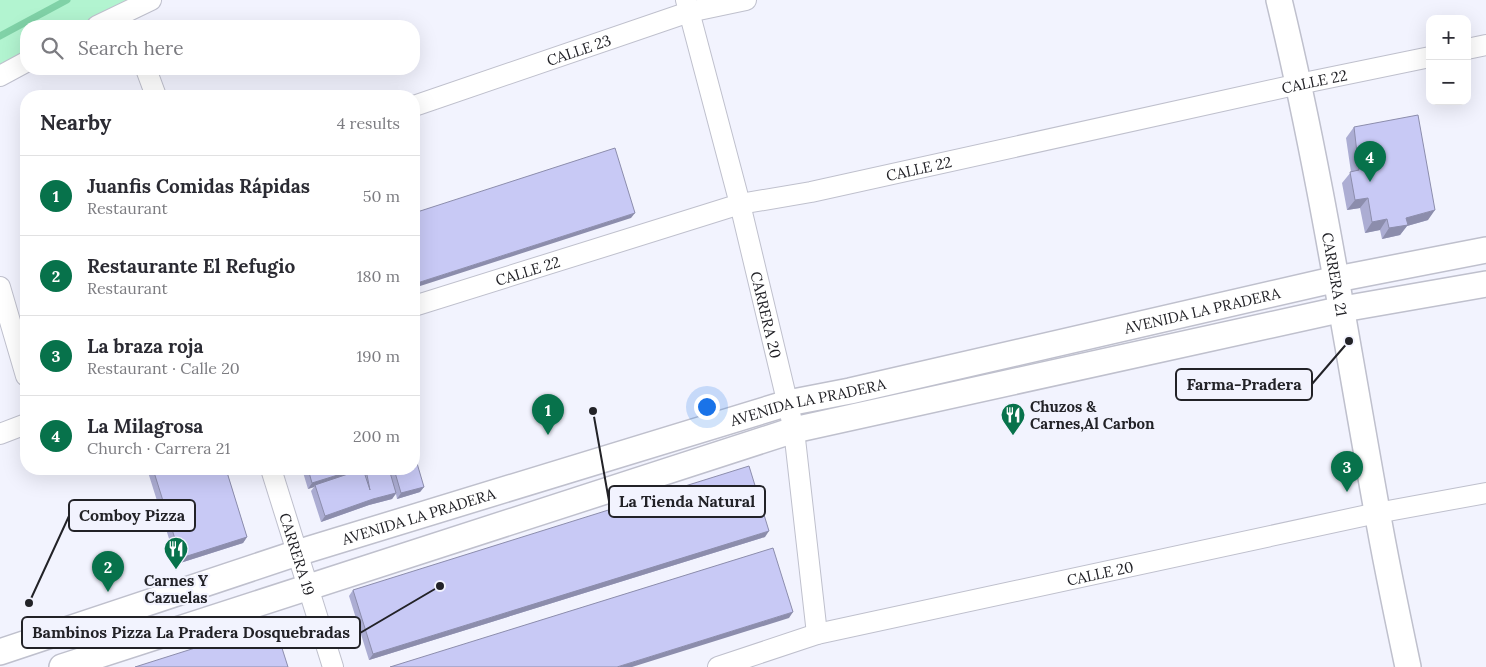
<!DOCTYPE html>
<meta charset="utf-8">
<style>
body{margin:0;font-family:Lora,serif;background:#f7f7f7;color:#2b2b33}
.controls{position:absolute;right:15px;top:15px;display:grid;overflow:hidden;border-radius:10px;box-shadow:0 5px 20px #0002}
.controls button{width:45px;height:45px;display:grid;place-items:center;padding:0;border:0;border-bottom:1px solid #e1e1e2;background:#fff;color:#2b2b33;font:25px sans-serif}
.you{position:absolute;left:706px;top:406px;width:18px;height:18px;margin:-12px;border:4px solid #fff;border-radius:50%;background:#1a73e8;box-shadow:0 0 0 8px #1a73e833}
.badge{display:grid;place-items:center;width:32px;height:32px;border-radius:50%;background:#07724b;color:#fff;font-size:16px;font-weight:700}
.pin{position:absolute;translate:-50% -41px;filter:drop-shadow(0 1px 2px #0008)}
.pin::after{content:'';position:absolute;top:26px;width:18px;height:15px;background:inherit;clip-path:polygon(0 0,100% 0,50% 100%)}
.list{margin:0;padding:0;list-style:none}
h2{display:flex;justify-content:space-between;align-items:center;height:65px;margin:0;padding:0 20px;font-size:21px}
h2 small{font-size:16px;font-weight:400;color:#7c7c81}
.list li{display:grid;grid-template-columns:32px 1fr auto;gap:15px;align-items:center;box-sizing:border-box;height:80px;padding:0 20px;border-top:1px solid #e1e1e2}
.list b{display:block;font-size:19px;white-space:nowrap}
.list p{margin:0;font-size:16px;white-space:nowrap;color:#7c7c81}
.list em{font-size:16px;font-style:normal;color:#7c7c81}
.icon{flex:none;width:28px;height:28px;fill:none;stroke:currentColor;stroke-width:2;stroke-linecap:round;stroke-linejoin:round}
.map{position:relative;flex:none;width:1486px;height:667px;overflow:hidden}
.search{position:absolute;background:#fff;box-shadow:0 5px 20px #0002;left:20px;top:20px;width:400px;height:55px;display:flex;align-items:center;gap:12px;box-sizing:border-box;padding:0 18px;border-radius:20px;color:#7c7c81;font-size:19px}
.panel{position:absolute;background:#fff;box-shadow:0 5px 20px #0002;left:20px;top:90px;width:400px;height:385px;border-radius:20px}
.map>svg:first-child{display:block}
.green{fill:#b2f4d0}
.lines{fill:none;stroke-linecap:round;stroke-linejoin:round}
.stream{stroke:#80d2a7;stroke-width:7}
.minor-casing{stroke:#bfc0cd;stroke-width:22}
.tertiary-casing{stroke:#bfc0cd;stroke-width:28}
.minor{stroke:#fff;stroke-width:20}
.tertiary{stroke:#fff;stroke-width:25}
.wall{fill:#acadd3}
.shaded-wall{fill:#8c8dac}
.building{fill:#c8c9f5;stroke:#8c8dac}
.labels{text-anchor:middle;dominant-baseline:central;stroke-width:4.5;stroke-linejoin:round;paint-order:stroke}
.street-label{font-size:15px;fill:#222227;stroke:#f2f3fe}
.poi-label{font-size:15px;font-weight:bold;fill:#222227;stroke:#f2f3fe;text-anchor:start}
.leader{fill:none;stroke:#222227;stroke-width:2}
.callout-dot{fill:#222227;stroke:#f2f3fe;stroke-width:2}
.callout{fill:#f2f3fe;stroke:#222227;stroke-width:2}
.callout-label{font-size:16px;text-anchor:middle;font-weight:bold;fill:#222227}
</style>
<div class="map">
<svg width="1486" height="667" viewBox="0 0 1486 667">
<rect width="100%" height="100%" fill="#f2f3fe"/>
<path class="green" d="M0,0H151L97,26H26V62L0,76Z"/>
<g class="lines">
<path class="stream" d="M0,36L67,0"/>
<defs>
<g id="minor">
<path id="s1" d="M686,0L740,204L794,430L817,634"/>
<path d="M97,26L151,0"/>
<path d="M1467,49L1486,45"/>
<path d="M146,69L156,96"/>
<path d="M0,76L26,62"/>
<path id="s2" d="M414,106L689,12L746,0"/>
<path d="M0,287L26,376"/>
<path id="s3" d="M414,306L740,204L811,192L1299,84L1430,57"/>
<path d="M0,434L26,424"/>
<path id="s4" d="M271,469L333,667"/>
<path id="s5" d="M718,667L817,634L1377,513L1486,493"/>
</g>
<g id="tertiary">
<path id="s6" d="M1279,0C1320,169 1346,340 1377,511C1386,563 1397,615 1408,667"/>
<path id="s7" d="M0,652L297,553L788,403L850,391L1337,279L1486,250"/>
<path d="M62,667L794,430L1343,309L1486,284"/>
</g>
</defs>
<use href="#minor" class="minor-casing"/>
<use href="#tertiary" class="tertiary-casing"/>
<use href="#minor" class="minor"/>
<use href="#tertiary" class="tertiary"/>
</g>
<path class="wall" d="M1354,127L1428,220L1407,226L1400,235L1382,239L1380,230L1365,233L1360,208L1347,210L1342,183L1351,172L1346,138Z
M147,469H226L247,537L243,543L177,564Z
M302,469H414L424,487L420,492L397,499L396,494L392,499L369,505L321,522L311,491L314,487L308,489Z
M765,537L369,660L349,596L353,590Z"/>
<path class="shaded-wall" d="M1368,198L1360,208L1347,210L1355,200Z
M1435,210L1428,220L1407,226L1400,235L1382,239L1389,228L1406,218Z
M635,213L631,218L414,288V284Z
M1387,219L1380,230L1365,233L1372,222Z
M357,469H371L315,486V485L314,487L308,489L312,483Z
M424,487L420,492L397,499L401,493Z
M396,493L392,499L369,505L321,522L325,516L373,499Z
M769,531L765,537L369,660L373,654Z
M247,537L243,543L177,564L181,558Z
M793,612L789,618L632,667H617Z"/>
<path class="building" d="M1418,115L1435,210L1406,218L1408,225L1389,228L1387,219L1372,222L1368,198L1355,200L1350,172L1359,170L1354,127Z
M615,148L635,213L414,284V213Z
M414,453L424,487L401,493L394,469H414Z
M749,466L769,531L373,654L353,590Z
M153,469H226L247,537L181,558Z
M308,469H357L312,483Z
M363,469L370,490L366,470L370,469H389L396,493L373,499L325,516L315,485Z
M773,548L793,612L617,667H390Z
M274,623L288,667H135Z"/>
<defs>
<symbol id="restaurant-pin" viewBox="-11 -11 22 30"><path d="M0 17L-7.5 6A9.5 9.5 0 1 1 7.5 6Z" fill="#07724b" stroke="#f2f3fe"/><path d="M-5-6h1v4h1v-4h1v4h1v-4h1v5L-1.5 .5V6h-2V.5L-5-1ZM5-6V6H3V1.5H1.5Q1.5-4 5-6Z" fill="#fff"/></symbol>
</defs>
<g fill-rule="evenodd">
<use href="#restaurant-pin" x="999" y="401" width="28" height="38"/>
<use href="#restaurant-pin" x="162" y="535" width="28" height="38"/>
</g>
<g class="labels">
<g class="street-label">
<text stroke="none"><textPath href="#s2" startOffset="174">CALLE 23</textPath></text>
<text stroke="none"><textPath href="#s3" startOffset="929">CALLE 22</textPath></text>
<text stroke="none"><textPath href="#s3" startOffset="524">CALLE 22</textPath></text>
<text stroke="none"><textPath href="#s3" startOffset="119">CALLE 22</textPath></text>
<text stroke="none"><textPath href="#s6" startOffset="280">CARRERA 21</textPath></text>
<text stroke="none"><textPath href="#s7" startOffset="1251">AVENIDA LA PRADERA</textPath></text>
<text stroke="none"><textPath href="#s1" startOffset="325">CARRERA 20</textPath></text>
<text stroke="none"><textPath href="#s7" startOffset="846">AVENIDA LA PRADERA</textPath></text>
<text stroke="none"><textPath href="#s7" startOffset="440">AVENIDA LA PRADERA</textPath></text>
<text stroke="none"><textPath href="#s4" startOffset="89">CARRERA 19</textPath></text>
<text stroke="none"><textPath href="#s5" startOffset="394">CALLE 20</textPath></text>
</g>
<g class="poi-label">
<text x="1030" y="406">Chuzos &amp;<tspan x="1030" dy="17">Carnes,Al Carbon</tspan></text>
<text x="176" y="580" text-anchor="middle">Carnes Y<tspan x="176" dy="17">Cazuelas</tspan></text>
</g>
</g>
<path class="leader" d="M1349 341L1312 384M593 411L609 501M29 603L69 516M440 586L360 633"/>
<g class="callout-dot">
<circle cx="1349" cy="341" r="5"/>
<circle cx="593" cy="411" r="5"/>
<circle cx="29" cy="603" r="5"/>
<circle cx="440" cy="586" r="5"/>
</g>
<g class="callout">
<rect x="1176" y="369" width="136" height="31" rx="5"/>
<rect x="609" y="486" width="156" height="31" rx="5"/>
<rect x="69" y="500" width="126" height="31" rx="5"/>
<rect x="22" y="617" width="338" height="31" rx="5"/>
</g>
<g class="callout-label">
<text x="1244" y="390">Farma-Pradera</text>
<text x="687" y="507">La Tienda Natural</text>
<text x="132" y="521">Comboy Pizza</text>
<text x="191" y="638">Bambinos Pizza La Pradera Dosquebradas</text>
</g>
</svg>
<div class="controls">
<button>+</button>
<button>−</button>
</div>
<div class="you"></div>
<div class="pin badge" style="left:548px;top:435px">1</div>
<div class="pin badge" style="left:108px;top:592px">2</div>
<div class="pin badge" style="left:1347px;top:492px">3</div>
<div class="pin badge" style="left:1370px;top:182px">4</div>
<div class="search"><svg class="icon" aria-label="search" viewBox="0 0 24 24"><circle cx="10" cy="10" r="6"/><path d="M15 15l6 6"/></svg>Search here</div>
<section class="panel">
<h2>Nearby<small>4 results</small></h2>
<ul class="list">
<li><span class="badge">1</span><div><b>Juanfis Comidas Rápidas</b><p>Restaurant</p></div><em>50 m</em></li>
<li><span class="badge">2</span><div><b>Restaurante El Refugio</b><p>Restaurant</p></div><em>180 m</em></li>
<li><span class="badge">3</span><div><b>La braza roja</b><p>Restaurant · Calle 20</p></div><em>190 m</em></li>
<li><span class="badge">4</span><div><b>La Milagrosa</b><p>Church · Carrera 21</p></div><em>200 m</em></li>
</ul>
</section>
</div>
